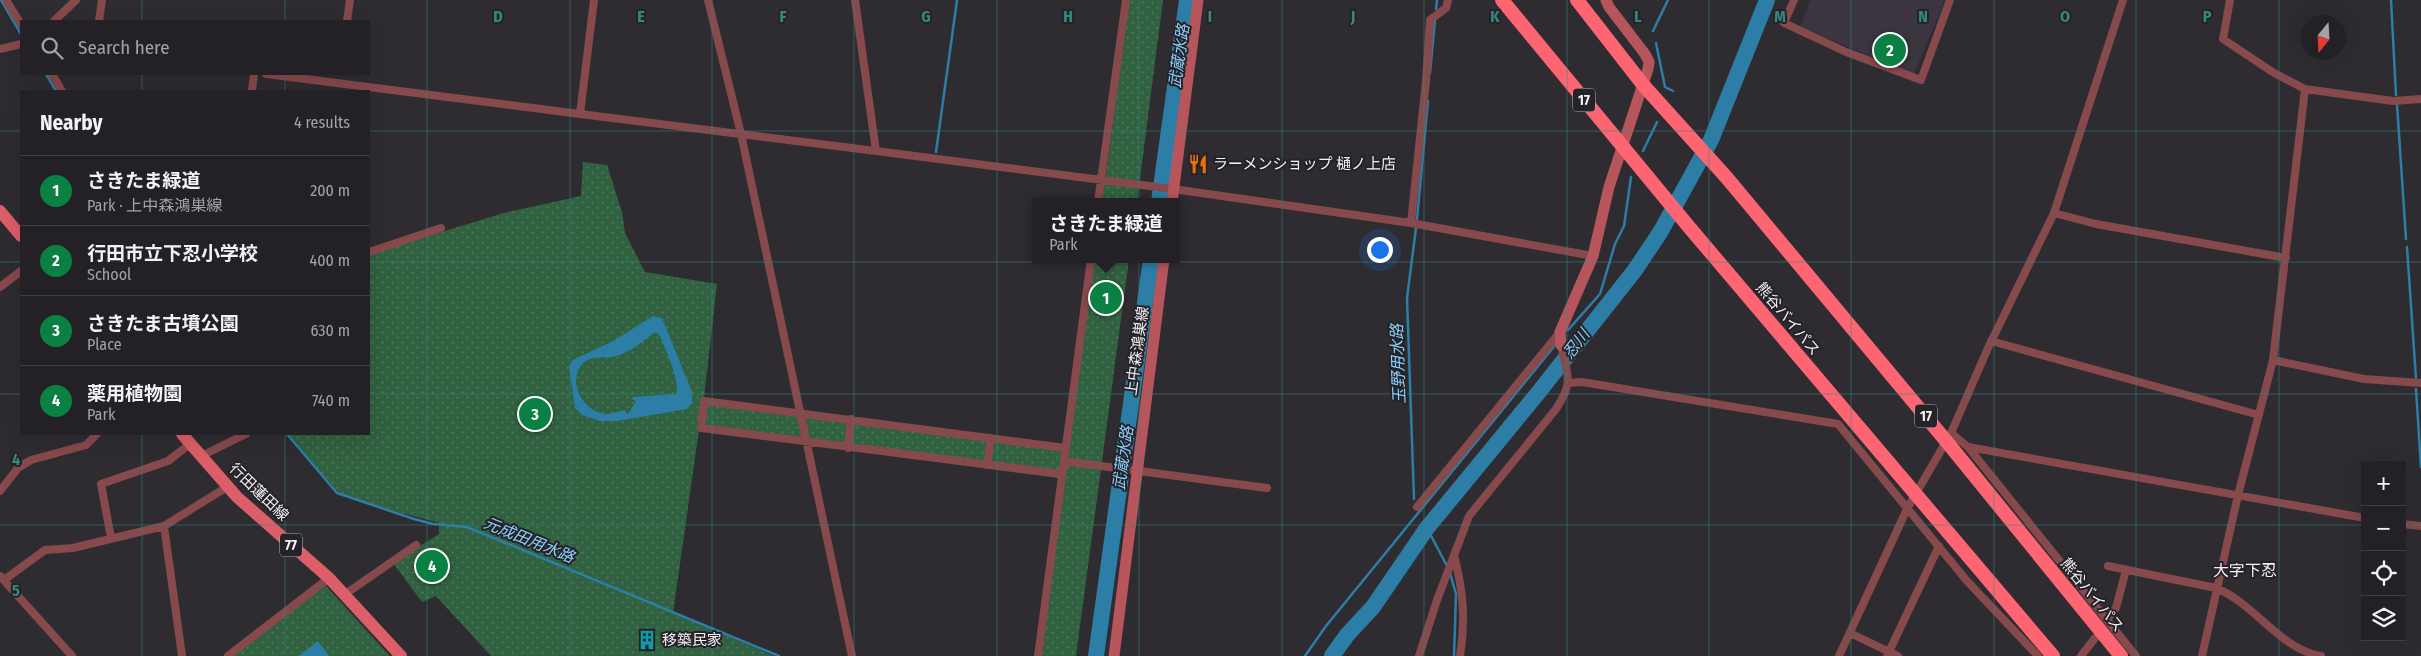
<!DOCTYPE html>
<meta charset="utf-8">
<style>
body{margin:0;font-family:"Fira Sans Condensed","Noto Sans JP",sans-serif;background:#2b292d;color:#f1f3f6}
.controls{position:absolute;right:15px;bottom:15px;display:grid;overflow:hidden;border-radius:0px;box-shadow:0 5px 20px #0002}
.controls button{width:45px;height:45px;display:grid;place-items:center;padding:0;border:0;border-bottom:1px solid #403e42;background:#232125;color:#f1f3f6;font:25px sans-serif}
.compass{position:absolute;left:2301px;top:15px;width:45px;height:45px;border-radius:50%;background:#232125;box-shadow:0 5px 20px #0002;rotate:198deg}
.you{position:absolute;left:1379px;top:249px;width:18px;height:18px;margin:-12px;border:4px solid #fff;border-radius:50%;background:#1a73e8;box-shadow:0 0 0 8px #1a73e833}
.badge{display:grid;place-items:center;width:32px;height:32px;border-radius:50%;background:#0b8043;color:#fff;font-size:16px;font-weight:700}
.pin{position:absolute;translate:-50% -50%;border:2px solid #fff;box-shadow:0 1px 5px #0006}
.popup{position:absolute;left:1032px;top:198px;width:148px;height:65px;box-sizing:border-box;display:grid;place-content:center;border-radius:0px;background:#232125;filter:drop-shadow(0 1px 4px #0005);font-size:16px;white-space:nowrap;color:#a3a3a7}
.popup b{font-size:19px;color:#f1f3f6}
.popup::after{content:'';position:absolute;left:50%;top:100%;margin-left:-10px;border:10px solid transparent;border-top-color:#232125}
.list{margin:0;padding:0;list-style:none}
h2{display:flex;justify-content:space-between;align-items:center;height:65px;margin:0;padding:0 20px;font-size:21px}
h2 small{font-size:16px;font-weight:400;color:#a3a3a7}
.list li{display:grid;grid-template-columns:32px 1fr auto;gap:15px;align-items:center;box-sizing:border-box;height:70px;padding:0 20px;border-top:1px solid #403e42}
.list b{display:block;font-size:19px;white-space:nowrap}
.list p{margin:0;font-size:16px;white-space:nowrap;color:#a3a3a7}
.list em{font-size:16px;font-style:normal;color:#a3a3a7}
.icon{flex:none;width:28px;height:28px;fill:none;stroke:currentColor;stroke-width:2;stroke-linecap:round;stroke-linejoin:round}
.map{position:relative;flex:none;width:2421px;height:656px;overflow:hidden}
.search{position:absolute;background:#232125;box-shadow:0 5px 20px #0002;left:20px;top:20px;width:350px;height:55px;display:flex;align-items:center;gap:12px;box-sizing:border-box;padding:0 18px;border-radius:0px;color:#a3a3a7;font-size:19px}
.panel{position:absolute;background:#232125;box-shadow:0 5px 20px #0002;left:20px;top:90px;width:350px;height:345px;border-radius:0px}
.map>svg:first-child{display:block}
.built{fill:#3b353f}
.park{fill:url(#park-dots)}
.water{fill:#2c7ea6;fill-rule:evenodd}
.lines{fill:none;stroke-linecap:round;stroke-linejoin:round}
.stream{stroke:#2c7ea6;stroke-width:2.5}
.river{stroke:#2c7ea6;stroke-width:16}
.street{stroke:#86494c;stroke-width:8}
.secondary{stroke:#b6565c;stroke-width:11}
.primary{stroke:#db5e68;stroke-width:12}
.highway{stroke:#fd6573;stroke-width:14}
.grid{fill:none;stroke:#318982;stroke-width:1;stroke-opacity:0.55}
.labels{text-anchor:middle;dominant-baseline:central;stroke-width:4;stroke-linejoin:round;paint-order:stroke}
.shield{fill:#252327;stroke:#b6b4b8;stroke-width:1}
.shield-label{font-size:14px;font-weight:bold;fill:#f4f2f6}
.poi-label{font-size:15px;fill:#f4f2f6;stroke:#252327;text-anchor:start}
.street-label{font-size:15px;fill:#f4f2f6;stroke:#252327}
.water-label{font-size:16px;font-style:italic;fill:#89d1fb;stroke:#252327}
.neighbourhood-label{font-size:16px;fill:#f4f2f6;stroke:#252327}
.grid-label{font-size:16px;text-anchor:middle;font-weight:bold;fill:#318982;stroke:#252327;stroke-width:4;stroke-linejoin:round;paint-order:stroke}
</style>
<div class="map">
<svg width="2421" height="656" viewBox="0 0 2421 656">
<defs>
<pattern id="park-dots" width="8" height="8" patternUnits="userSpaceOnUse" patternTransform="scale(1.25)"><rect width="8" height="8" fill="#306140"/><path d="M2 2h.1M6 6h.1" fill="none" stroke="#4f785c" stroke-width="1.8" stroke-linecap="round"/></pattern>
</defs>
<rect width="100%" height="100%" fill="#2f2c31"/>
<path class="built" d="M1810,0H1945L1914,74L1800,27Z"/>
<path class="park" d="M1129,0H1163L1137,202H1101L1106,176Z
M583,162L607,165L622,212L625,233L645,272L717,284L704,398L1068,445L1093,259H1129L1076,656H1041L1065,479L699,430L673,613L774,656H491L436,596L422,602L393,563L439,534V523L364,503L338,492L288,434H369V254L504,213L581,196Z
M326,586L390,656H233L318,589Z"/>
<path class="water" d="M653,316L662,318L692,392V403L687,409L617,421H600L582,415L575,408L569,367L573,360L613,341ZM654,333L659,334C664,346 681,382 676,394L633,397L632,399L636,401L628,414L624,410C617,412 611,414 605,414C585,412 568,385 580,367C590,352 608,361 622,354C633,350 644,340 654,333Z
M318,641L329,656H299Z"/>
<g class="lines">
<path class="stream" d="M1,0L21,34
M2391,0L2396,95
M1436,9L1437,0
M1653,31L1668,0
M1656,43L1665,87L1673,91
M1430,73L1435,20
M46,74L56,91
M2397,104L2406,239
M1643,151L1657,122
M936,152L957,0
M1417,219L1428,101
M2407,247L2416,379
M1568,330L1600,294L1615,244L1624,226L1631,177
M2416,389L2421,467
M287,434L337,493L414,519L433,524L467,527L779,656
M1414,499L1407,298L1416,228
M1427,528L1448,568
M1450,573L1456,594L1454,656
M1305,656L1326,626L1556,344"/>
<path class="river" d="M1159,202L1187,0
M1096,656L1151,259
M1332,656L1347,635L1373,607L1427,528L1538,393L1635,270L1661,231L1711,140L1767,0"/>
<path class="street" d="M6,0L21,24
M708,0L741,134L852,656
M855,0L876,151L1173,189L1411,223L1593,256
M1794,0L1784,23L1846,52L1921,80L1950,0
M54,21L76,0
M99,21L102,0
M347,21L350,0
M0,49L21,44
M52,74L62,91
M266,74L580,114L594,0
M2305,89L2393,101L2421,99
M252,91L254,74
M580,114L876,151
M1098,202L1126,0
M2054,213L2096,224L2286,258
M1411,223L1426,81L1430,20L1446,8L1448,0
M369,252L441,228
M0,287L21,271
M1991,341L2259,415
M2273,360L2364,379L2421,383
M1568,383L1582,382L1838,424L1967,581L2038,656
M1951,433L1968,447L2365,518
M1968,447L2136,656
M848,448L851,419
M201,456L246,434
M1064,461L1267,488
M987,465L991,438
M1062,474L701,428L704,401L1065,448
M0,491L18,468L31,460L86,445L97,434
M1417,507L1560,332
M2402,524L2421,526
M164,526L182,656
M111,538L101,484L168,461L190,444
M1454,555C1463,590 1466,620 1460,656
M2108,566L2216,588C2254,603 2281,650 2321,656
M0,576L72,656
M4,580L45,550L73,548L164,526L227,487
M344,595L416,545
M2108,618L2116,608L2126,570
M1850,633L1898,656
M228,656L329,578
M1038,656L1091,259
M1419,656L1437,600L1469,516L1556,409C1574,382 1568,376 1561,345
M1839,656L1907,509L1951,433L1988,348L2054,213L2123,0
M1887,656L1939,546
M2081,656L2095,638
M2202,656L2238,495L2273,360L2305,89L2274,73L2223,39L2230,0"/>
<path class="secondary" d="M1172,202L1198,0
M1561,345L1560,332L1593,256L1609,187L1648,69L1649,62L1645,54L1609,7L1606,0
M1114,656L1164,259"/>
<path class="primary" d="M0,211L21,236
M182,434L237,497L329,578L401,656"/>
<path class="highway" d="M1502,0L1689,227L2053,656
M1577,0L1644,86L1727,178L1947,442L2121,656"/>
</g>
<path class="grid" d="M142,0V21M285,0V21M427,0V656M570,0V656M712,0V656M854,0V656M997,0V656M1139,0V656M1282,0V656M1424,0V656M1567,0V656M1709,0V656M1851,0V656M1994,0V656M2136,0V656M2279,0V656M142,74V91M285,74V91M0,131H21M369,131H2421M0,262H21M369,262H2421M0,394H21M369,394H2421M142,434V656M285,434V656M0,525H2365M2402,525H2421"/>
<defs>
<symbol id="restaurant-bare" viewBox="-9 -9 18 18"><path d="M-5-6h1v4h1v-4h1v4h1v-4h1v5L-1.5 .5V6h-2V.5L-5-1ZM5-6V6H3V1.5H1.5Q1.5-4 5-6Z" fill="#e8710a" stroke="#252327" stroke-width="2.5" paint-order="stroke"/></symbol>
<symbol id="building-bare" viewBox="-9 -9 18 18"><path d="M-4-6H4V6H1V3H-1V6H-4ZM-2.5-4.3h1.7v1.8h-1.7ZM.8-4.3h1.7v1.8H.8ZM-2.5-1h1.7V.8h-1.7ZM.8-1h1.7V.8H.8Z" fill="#0f9aa8" stroke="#252327" stroke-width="2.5" paint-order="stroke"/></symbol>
</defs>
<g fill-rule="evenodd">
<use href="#restaurant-bare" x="1184" y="150" width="28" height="28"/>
<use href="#building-bare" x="633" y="626" width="28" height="28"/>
</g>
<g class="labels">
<g class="shield">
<rect x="1573" y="88.5" width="22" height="23" rx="4"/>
<rect x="1915" y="404.5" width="22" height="23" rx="4"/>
<rect x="280" y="533.5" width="22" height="23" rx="4"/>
</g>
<g class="shield-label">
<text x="1584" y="100">17</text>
<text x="1926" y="416">17</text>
<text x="291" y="545">77</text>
</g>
<g class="poi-label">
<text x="1213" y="164">ラーメンショップ 樋ノ上店</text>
<text x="662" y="640">移築民家</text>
</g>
<g class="street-label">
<text transform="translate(1788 319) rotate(50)">熊谷バイパス</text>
<text transform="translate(1137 351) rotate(-82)">上中森鴻巣線</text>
<text transform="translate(259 492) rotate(44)">行田蓮田線</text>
<text transform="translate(2092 595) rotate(51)">熊谷バイパス</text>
</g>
<g class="water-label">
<text transform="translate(1179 56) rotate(-82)">武蔵水路</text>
<text transform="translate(1576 344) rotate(-53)">忍川</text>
<text transform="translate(1398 364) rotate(-92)">玉野用水路</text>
<text transform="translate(1123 458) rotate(-82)">武蔵水路</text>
<text transform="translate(529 540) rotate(22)">元成田用水路</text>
</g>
<g class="neighbourhood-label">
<text x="2245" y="570">大字下忍</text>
</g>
</g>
<g class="grid-label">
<text x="498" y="22">D</text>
<text x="641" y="22">E</text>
<text x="783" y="22">F</text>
<text x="926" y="22">G</text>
<text x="1068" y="22">H</text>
<text x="1210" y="22">I</text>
<text x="1353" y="22">J</text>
<text x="1495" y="22">K</text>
<text x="1638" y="22">L</text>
<text x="1780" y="22">M</text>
<text x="1923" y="22">N</text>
<text x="2065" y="22">O</text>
<text x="2207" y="22">P</text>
<text x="16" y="465">4</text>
<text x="16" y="596">5</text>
</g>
</svg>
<div class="controls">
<button>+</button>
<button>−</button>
<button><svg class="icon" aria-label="locate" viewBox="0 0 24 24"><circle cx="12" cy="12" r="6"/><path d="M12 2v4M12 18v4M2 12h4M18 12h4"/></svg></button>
<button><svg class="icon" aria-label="layers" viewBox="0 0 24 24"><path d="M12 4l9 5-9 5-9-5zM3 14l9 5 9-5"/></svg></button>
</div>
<svg class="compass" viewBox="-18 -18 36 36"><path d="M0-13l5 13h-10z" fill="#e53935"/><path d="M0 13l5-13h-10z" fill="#a3a3a7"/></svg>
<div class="you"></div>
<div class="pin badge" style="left:1106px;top:298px">1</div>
<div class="popup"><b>さきたま緑道</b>Park</div>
<div class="pin badge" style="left:1890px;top:50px">2</div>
<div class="pin badge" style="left:535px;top:414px">3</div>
<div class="pin badge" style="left:432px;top:566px">4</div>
<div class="search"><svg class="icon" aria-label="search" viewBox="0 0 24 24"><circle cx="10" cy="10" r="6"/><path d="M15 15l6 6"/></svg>Search here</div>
<section class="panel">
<h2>Nearby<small>4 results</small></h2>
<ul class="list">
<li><span class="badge">1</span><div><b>さきたま緑道</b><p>Park · 上中森鴻巣線</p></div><em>200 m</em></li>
<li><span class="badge">2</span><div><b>行田市立下忍小学校</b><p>School</p></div><em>400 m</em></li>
<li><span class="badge">3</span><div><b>さきたま古墳公園</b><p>Place</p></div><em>630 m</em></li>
<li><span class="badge">4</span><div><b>薬用植物園</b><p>Park</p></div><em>740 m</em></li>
</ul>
</section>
</div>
